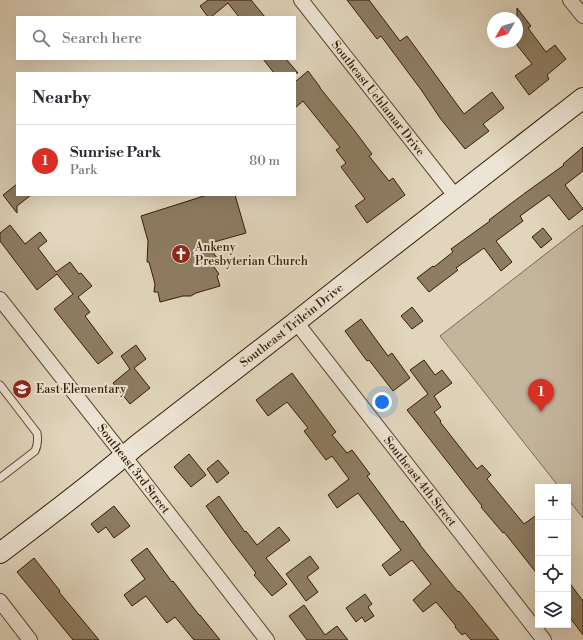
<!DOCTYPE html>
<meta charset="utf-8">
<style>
body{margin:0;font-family:"Libre Bodoni",serif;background:#f7f7f7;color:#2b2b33}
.controls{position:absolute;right:12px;bottom:12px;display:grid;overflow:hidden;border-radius:0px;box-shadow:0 4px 16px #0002}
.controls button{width:36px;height:36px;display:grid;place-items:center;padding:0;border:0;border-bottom:1px solid #e1e1e2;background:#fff;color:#2b2b33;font:20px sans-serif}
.compass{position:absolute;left:487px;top:12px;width:36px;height:36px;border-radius:50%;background:#fff;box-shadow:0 4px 16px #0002;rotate:232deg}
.you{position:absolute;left:382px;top:402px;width:14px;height:14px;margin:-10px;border:3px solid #fff;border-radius:50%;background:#1a73e8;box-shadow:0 0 0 6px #1a73e833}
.badge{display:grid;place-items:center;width:26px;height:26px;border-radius:50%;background:#d93025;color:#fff;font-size:13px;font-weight:700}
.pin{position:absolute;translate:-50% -33px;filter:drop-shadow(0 1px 2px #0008)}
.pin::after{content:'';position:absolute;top:21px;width:14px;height:12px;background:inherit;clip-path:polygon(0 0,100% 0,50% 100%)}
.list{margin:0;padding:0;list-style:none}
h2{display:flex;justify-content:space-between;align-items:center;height:52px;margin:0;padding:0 16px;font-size:17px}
h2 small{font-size:13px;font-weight:400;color:#7c7c81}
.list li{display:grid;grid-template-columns:26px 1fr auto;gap:12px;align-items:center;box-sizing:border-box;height:72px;padding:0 16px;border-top:1px solid #e1e1e2}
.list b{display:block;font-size:15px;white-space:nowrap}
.list p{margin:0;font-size:13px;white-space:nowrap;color:#7c7c81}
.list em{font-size:13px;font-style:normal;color:#7c7c81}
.icon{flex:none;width:22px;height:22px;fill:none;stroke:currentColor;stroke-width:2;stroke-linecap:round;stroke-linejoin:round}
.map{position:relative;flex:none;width:583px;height:640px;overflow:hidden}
.search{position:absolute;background:#fff;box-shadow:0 4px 16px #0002;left:16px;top:16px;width:280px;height:44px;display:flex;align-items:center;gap:10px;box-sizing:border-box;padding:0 14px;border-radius:0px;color:#7c7c81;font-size:15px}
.panel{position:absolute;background:#fff;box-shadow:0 4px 16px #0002;left:16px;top:72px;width:280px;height:124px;border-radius:0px}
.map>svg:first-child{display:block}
.green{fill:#c4b69d;stroke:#7c694f}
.building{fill:#8e7d63;stroke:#351c01}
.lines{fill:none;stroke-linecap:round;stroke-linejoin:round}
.lane-casing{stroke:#604a30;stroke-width:9}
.street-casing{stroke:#604a30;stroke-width:16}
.secondary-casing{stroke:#351c01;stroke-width:22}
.lane{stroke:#ece4d4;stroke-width:7}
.street{stroke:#ece4d4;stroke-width:14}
.secondary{stroke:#ece4d4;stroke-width:20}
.labels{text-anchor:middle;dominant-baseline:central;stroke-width:4;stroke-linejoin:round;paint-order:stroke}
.street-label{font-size:12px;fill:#351c01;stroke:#ece4d4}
.poi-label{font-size:12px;fill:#351c01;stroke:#ece4d4;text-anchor:start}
</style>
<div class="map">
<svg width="583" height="640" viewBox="0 0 583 640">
<rect width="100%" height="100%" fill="#e1d6bd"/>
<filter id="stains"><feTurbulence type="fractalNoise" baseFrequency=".005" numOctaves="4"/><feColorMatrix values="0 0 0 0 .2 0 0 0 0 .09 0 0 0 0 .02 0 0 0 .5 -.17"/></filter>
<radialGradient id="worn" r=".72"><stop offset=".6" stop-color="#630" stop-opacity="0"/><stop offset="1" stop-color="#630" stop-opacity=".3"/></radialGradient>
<path class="green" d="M583,225V518L568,499V487H559L440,336Z"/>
<path class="building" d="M208,0H251L265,17H239L228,3L211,17H208L200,6Z
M347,0H369L400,41L407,36L464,114L492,92L504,108L483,124L489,131L465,149L440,118L422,91L381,36L377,39Z
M517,8L531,26L528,28L546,52L555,45L566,59L547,75L549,79L529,95L515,76L532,64L517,45Z
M263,59H286L298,73H274Z
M308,71L320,87V88L354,130L372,154L369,156L389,181L393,178L405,195L367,223L355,206L365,199L341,167L346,163L336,150L340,147L303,101L295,108V82Z
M583,147V171L565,185L583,209L569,220L549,195L520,216L523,221L496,241L512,262L501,271L484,248L456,268L458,270L429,292L417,278L433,266L434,267L453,252L451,249L490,221L489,220L525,193L564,165L563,164Z
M17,184V195H31L17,206V213L3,195Z
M207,195H235L246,233L207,244L220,262L214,267L219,274L217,276L220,286L196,293L191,296H183L160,302L158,292H154L155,284L149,262H147L148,241L141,216Z
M10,225L25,244L40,232L47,241L38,248L56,272L70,262L79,274L81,273L92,286L78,297L90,312L85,316L113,353L98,364L54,309L73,294L57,274L37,290L0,241V233Z
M543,228L552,239L541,248L532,237Z
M412,307L423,321L412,329L401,316Z
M361,319L388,356L392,353L410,378L393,391L369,360L367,361L345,331Z
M136,345L146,359L134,368L150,388L130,404L113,383L130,369L121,356Z
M424,360L435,375L442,370L452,383L434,396L441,407L434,412L441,421L440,422L477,469L482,465L491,475L487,479L524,524L538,514V575L504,532L503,533L481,507L482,506L407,410L428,394L410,370Z
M292,373L336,432L332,435L347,453L352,450L370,474L367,476L401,522L403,521L420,544V545L458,592L459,591L499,640H471L465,633L462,635L455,627L456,626L436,602L423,612L413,600L431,584L412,560L390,576L382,565L401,550L358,493L337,508L328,495L349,479L332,456L326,460L304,431L308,428L287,402L268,416L256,400Z
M189,454L206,475L191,487L174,467Z
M218,460L229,473L217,483L207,469Z
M219,496L245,532L246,531L257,545L279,527L290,540L266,558L287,584L272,596L254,575L256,573L232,542L206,506Z
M114,506L130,526L114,538L106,527L98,533L91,524Z
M147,548L172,582L173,581L199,615H200L220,640H194L175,617L167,623L146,596L132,606L124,595L145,579L131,560Z
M310,556L319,568L307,577L318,592L306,601L286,574Z
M34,558L60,591L59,592L99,640H73L17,572Z
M568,581L583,601V635L568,615Z
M365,594L372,604L368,607L374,616L365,622L362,617L356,622L346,608Z
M304,605L325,635L337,626L348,640H307L289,616Z"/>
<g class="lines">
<defs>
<path id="lane" d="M0,385L37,433C38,439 38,445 35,451L0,478"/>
<g id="street">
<path id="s1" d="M301,0L456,197"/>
<path d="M570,0L583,16"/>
<path id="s2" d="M0,299L124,456L267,640"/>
<path id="s3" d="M296,322L544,640"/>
<path d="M0,601L30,640"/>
</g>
<g id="secondary">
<path id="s4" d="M0,553C46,518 92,484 136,446L296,322L354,276L583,98"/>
</g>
</defs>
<use href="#lane" class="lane-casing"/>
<use href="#street" class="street-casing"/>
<use href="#secondary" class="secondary-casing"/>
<use href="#lane" class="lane"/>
<use href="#street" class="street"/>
<use href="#secondary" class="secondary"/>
</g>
<defs>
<symbol id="church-disc" viewBox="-11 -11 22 22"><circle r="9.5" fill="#8f2418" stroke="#ece4d4"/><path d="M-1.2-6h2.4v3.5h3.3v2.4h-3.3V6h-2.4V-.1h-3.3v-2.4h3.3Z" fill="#fff"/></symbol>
<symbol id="school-disc" viewBox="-11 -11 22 22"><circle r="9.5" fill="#8f2418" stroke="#ece4d4"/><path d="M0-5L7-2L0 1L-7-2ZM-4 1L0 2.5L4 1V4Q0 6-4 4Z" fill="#fff"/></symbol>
</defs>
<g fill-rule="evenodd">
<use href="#church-disc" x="170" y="243" width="22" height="22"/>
<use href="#school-disc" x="11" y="378" width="22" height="22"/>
</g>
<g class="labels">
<g class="street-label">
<text stroke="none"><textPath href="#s1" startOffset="125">Southeast Uehlamar Drive</textPath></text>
<text stroke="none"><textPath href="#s4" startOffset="370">Southeast Trilein Drive</textPath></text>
<text stroke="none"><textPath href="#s2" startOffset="216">Southeast 3rd Street</textPath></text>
<text stroke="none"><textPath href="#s3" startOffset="202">Southeast 4th Street</textPath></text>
</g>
<g class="poi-label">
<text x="195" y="247">Ankeny<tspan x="195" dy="14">Presbyterian Church</tspan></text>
<text x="36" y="389">East Elementary</text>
</g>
</g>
<rect width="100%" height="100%" filter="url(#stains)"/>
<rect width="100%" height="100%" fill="url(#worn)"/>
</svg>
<div class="controls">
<button>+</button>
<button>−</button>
<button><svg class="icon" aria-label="locate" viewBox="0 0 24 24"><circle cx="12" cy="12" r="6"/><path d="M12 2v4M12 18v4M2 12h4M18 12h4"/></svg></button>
<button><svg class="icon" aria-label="layers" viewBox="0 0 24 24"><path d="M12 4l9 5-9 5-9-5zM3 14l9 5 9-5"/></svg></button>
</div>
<svg class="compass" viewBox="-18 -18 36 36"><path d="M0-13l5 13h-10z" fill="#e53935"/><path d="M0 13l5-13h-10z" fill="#7c7c81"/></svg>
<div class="you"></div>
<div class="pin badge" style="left:541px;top:412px">1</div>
<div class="search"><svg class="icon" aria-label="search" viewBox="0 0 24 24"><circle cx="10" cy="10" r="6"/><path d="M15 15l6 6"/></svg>Search here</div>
<section class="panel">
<h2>Nearby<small></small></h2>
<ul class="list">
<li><span class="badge">1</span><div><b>Sunrise Park</b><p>Park</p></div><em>80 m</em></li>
</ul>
</section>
</div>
